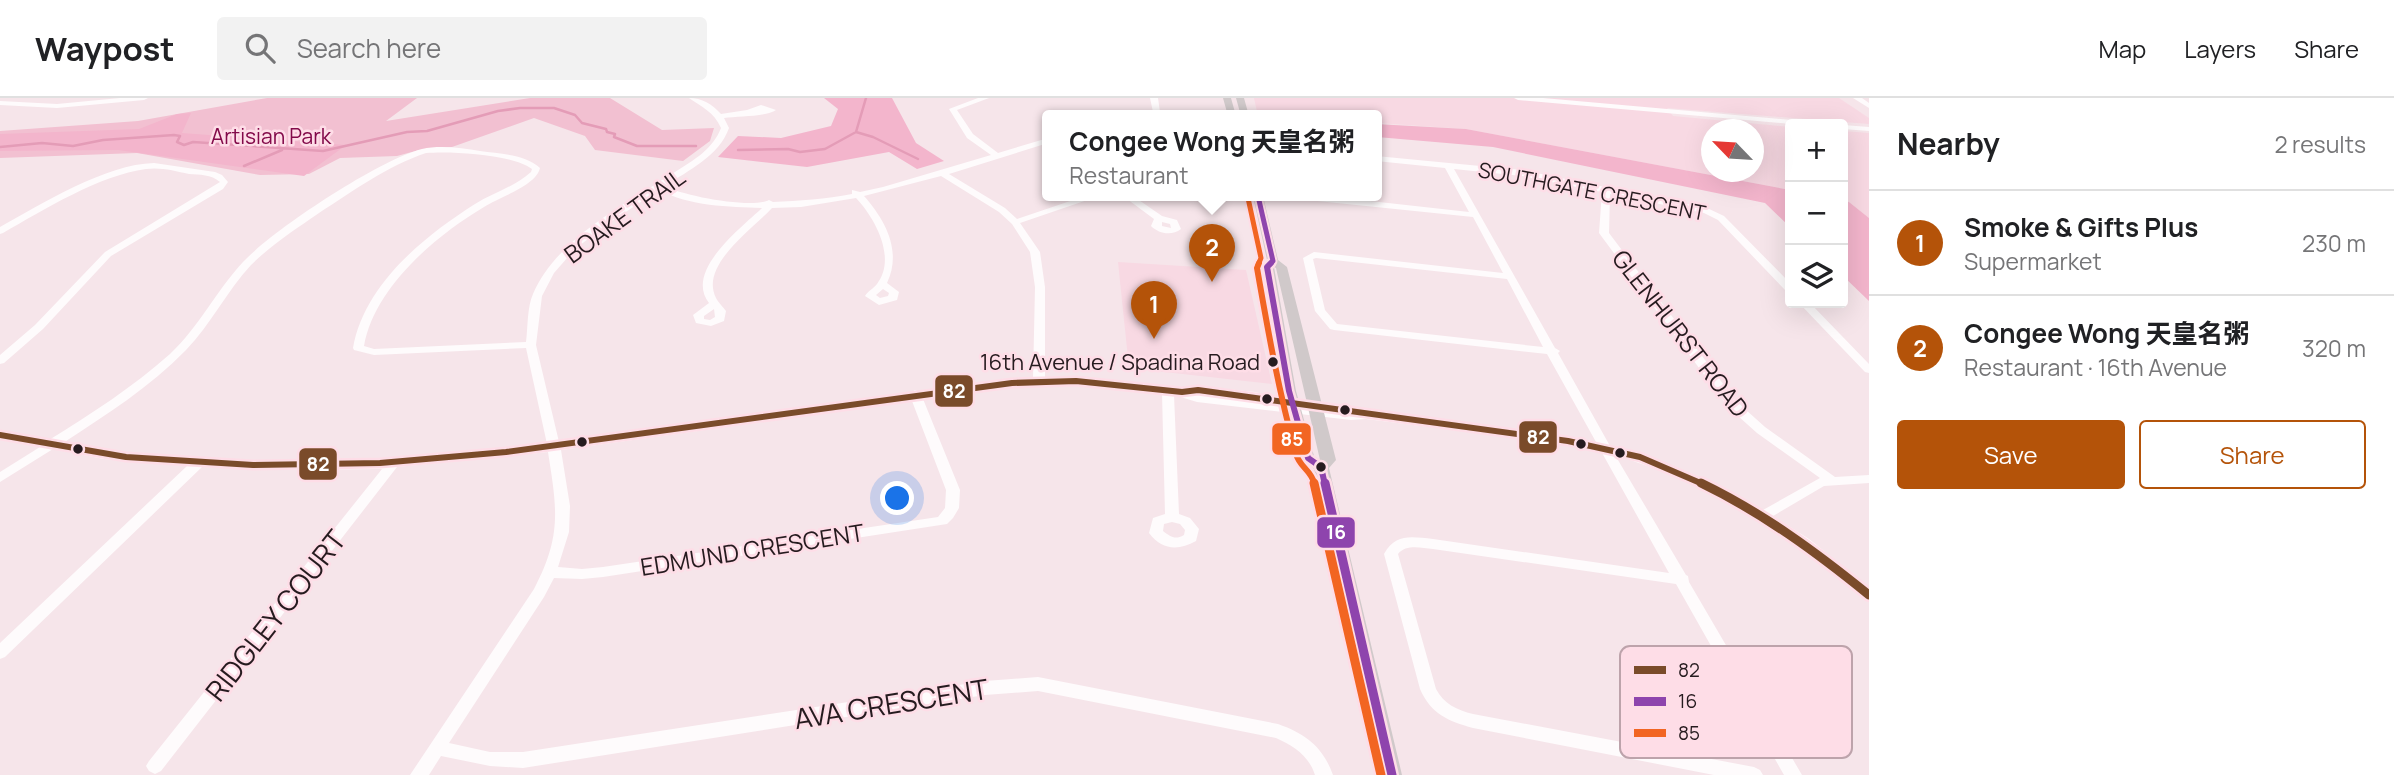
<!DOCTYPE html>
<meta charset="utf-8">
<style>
body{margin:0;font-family:Manrope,"Noto Sans SC",sans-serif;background:#f2f2f2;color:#202124}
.controls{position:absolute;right:21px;top:21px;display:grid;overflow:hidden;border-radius:7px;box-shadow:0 7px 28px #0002}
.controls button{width:63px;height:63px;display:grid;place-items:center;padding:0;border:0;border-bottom:2px solid #e0e0e0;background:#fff;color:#202124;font:35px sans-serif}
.compass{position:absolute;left:1701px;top:21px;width:63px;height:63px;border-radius:50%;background:#fff;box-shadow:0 7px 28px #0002;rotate:295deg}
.you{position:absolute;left:898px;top:401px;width:24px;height:24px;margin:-18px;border:5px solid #fff;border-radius:50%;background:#1a73e8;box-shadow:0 0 0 10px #1a73e833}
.badge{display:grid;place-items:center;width:46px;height:46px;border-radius:50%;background:#b45309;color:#fff;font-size:23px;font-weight:700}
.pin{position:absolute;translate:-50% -58px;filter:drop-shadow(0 2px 4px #0008)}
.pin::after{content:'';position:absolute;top:37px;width:24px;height:21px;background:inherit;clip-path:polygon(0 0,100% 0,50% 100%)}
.popup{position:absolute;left:1042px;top:12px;width:340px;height:91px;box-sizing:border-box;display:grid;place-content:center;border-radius:7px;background:#fff;filter:drop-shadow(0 2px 5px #0005);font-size:23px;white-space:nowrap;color:#757577}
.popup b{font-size:26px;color:#202124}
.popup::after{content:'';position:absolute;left:50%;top:100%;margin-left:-14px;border:14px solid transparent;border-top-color:#fff}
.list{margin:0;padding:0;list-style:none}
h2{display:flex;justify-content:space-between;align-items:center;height:91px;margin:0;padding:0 28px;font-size:30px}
h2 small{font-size:23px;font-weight:400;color:#757577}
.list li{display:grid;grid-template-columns:46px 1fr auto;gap:21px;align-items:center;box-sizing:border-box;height:105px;padding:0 28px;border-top:2px solid #e0e0e0}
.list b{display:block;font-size:26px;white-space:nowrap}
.list p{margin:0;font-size:23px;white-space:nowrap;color:#757577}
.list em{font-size:23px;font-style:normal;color:#757577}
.actions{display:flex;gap:14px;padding:21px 28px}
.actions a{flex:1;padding:16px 0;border:2px solid #b45309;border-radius:7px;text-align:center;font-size:24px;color:#b45309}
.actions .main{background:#b45309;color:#fff}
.icon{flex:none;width:38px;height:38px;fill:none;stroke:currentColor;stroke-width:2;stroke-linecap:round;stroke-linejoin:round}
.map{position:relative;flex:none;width:1869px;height:677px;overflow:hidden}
header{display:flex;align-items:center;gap:42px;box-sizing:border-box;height:98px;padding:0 35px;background:#fff;border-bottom:2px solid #e0e0e0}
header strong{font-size:33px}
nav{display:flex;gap:38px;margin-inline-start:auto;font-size:24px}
.search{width:490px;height:63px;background:#f2f2f2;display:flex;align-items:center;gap:18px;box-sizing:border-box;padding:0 24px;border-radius:7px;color:#757577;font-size:26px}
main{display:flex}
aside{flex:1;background:#fff}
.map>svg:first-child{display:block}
.built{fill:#f8d9e3;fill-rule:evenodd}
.green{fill:#f2c0d1}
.forest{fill:#f3b5cc}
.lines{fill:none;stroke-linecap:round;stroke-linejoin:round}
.stream{stroke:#e49cb7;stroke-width:2.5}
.minor{fill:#fefbfc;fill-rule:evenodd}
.major{fill:#d0c9ca;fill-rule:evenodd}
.bus-1-far1-casing{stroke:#fedde7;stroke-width:11}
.bus-1-casing{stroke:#fedde7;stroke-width:14}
.bus-2-far2-casing{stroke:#fedde7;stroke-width:9}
.bus-2-far1-casing{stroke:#fedde7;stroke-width:11}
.bus-2-casing{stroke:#fedde7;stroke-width:14}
.bus-3-far2-casing{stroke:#fedde7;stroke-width:9}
.bus-3-far1-casing{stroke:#fedde7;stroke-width:11}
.bus-3-casing{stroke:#fedde7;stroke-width:14}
.bus-1-far1{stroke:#7a4b2a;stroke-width:6}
.bus-1{stroke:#7a4b2a;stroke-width:9}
.bus-2-far2{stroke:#8e44ad;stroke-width:5}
.bus-2-far1{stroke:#8e44ad;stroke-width:6}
.bus-2{stroke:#8e44ad;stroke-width:9}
.bus-3-far2{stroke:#f26522;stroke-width:5}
.bus-3-far1{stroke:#f26522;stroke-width:6}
.bus-3{stroke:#f26522;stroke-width:9}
.bus-dot{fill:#261b1f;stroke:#fedde7;stroke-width:2.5}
.labels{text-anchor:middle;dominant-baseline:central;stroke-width:5;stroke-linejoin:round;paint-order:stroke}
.far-park-label{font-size:21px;fill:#830a4a;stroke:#fedde7}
.far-street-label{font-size:21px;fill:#261b1f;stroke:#fedde7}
.bus-label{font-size:22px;fill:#261b1f;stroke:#fedde7;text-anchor:end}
.street-label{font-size:24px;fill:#261b1f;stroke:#fedde7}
.near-street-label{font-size:28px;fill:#261b1f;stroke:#fedde7}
.key{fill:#fedde7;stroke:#bda3ab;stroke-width:2}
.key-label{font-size:19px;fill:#261b1f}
.line-badge{stroke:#fedde7;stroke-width:2.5}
.badge-label{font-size:19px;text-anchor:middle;font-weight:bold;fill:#fff}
</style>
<header>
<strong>Waypost</strong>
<div class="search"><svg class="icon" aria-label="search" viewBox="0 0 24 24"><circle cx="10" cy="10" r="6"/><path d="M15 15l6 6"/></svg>Search here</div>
<nav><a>Map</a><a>Layers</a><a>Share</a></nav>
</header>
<main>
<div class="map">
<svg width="1869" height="677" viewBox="0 0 1869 677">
<rect width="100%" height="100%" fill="#f6e5ea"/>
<path class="built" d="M1254,0H1839L1869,20V26L1667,10L1673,18L1790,29V92L1466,31L1377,25L1376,18H1258ZM1712,32H1754V74H1712Z
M1843,33L1869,35V120L1849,104L1843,102Z
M1118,164L1246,172L1272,286L1129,270Z"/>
<path class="green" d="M267,0H417L386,23L530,0H610L662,32L714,30L710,43L683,63L595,52L585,38L534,20L452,49L419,52L397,58L340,60L309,76L260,77L137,55L0,60V33L138,23Z"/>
<path class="forest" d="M824,0H892L916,45L944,63L917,71L889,54L807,69L718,59L738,38L781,40L831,28L838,11Z
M191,15L182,35L346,47L304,78L118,52L0,53V36L139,31L177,16Z
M1376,26L1466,31L1790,92V129L1765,105L1493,49L1377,39Z
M1843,102L1849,104L1869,120V203L1843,178Z"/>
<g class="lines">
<path class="stream" d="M856,34L873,39L918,61
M0,49L42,45L73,48L103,42L174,37L180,38L177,44L184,47L193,44L323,53L407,34L427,33L498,13L520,10H554L575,17L582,25L606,31L607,34L615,36L614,39L637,48H696
M738,52L788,51L800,54L825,51L856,34L866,0
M244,68L282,52"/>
<path class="minor" d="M120,0H148L144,2L57,10L0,7V3L57,6Z
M689,0C702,0 712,6 721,16L747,12L761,7L776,12C766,19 738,18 724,20L729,30C719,58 689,72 665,88C683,98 752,111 769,102L773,104C799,103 826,101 852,96V92L860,94L883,89L991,57L967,40L949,11L978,0H989L957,12L973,36L998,55L1048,40V45L949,76L1005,110L1017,121L1085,98H1099L1020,125L1040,154L1045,189V281L1076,280L1182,291L1198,288L1255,294L1259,295L1261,298L1259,301L1197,296L1351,314L1366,313L1579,340L1596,344L1547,256L1334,232L1330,231L1315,213L1303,160L1314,154L1503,175L1473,119L1298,101L1294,98H1325L1469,114L1445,70L1376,63V58L1522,72L1707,110L1724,118L1790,185V194L1786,193L1718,122L1704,115L1610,96L1609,135L1736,303L1765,329L1835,379L1869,377V385L1824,388L1773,418L1809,441L1869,489V503L1864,501C1790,437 1710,386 1615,357L1686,477L1688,478L1689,484L1802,677H1784L1676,486L1433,451C1421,450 1406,446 1398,456L1436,591C1444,606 1457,612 1473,616L1754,669L1760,672L1763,677H1714L1473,630C1448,623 1431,616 1420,591L1384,456C1396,435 1411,439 1433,441L1669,475L1601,353L1579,348L1366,321L1351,322L1197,304L1174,297L1179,416L1190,420L1199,431L1196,443C1178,453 1162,452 1149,435L1153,420L1165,416L1162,295L1076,286L1012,288L923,301L960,392L959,410L953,420L947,426L603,479L582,481L554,480L544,499L449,645L490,654H523L985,583L1038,579L1278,626C1306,636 1323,649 1333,677H1315C1309,658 1294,648 1276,640L1038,593L985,597L523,670L490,668L441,658L429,677H410L534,491C562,438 557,411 548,354L397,369L161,673L155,676L149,673L146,668L149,663L382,371L277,372L202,369L5,559L0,561V545L187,368L104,361L53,351L0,384V374L40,349L0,341V333L49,342C91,316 133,289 170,256C199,229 216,193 243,164C274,131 379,62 422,51C440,47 462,50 480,53C500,56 525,56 540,70C536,88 499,99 484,109C435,138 374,190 364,248L374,251L526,244C528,229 527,209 533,196C557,140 627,105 675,74C694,62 713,51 721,30C714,14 702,9 689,0ZM426,55C451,53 511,56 532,71L531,74C514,89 493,95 475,106C423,139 364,187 353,250L354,252L374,257L526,250L547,346L380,363L277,364L150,358L104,353L63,345C106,317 150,289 186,252C211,226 227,193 251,167C271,147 296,131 319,115C353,93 387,68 426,55ZM1454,71L1522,78L1602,94L1599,135L1728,309L1757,335L1820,380L1763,412C1715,384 1664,361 1610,348L1558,255L1560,253L1555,250ZM941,78L999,114L1012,126L1030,154L1035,189L1033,281L1012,282L920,294L915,292L909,296L559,344L536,247L542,198L554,175L575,151L609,125L659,92C689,108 729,109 762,110C741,130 684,173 709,205L693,217L696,225L711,228L724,223L726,213C723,209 718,204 716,200C699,167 754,130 772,110L801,109L856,100C875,120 897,160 877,186C873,191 868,193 865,198L879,207L897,202L899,194L887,185C902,153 886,123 864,98ZM1316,160L1507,181L1543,249L1337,226L1325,212L1313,161ZM883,191L889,195L888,198L880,200L876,197ZM714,211L715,219L710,222L704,221V218ZM912,303L946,392L945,410L938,419L603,469L582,471L558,469L569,434L570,408L561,352ZM1172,424L1180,426L1185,432L1184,437C1175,442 1171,439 1163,433L1164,426Z
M1150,0H1158L1160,14L1214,16L1218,18H1131L1153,14Z
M1514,0H1543L1815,24L1819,26H1791L1518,2Z
M1853,0H1862L1869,5V10Z
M1843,27L1869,29V33L1843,31Z
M154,65L215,74L222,77L228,84L223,91L111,158L43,231L4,265L0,266V257L35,227L105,154L220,84C211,76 200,77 189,76C175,73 161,69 146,71C100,77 43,112 3,135L0,136V129C41,106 106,66 154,65Z
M1123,98H1133L1162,118L1177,122L1181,131C1172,138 1159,136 1151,128L1154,121ZM1162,124L1170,126L1171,130L1162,128Z
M1799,205H1810L1869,266V275L1865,274Z"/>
<path class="major" d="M1223,0H1231L1236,18H1228Z
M1236,0H1244L1249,18H1241Z
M1253,98H1263L1278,162L1287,169L1336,362L1329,370L1402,677H1382L1314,371L1301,360L1282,293L1261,169L1267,162ZM1274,169L1276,170L1320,362L1314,358L1296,293Z"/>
<defs>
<path id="bus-1-far1" d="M0,337L126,359L253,367L380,365L506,354L1012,285L1076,283L1182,294L1198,292L1568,343L1640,359L1705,387"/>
<path id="bus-1" d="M1701,385C1763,415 1816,454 1869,497"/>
<path id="bus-2-far2" d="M1258,98L1273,163L1269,167"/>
<path id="bus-2-far1" d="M1271,165L1267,169L1289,293L1308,360L1321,369L1325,387"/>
<path id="bus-2" d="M1325,385L1392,677"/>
<path id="bus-3-far2" d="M1248,100L1261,160L1258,167"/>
<path id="bus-3-far1" d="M1259,165L1257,170C1268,233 1279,295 1296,356C1300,370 1311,371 1315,387"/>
<path id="bus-3" d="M1314,385L1381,677"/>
</defs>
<use href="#bus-1-far1" class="bus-1-far1-casing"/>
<use href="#bus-1" class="bus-1-casing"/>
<use href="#bus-2-far2" class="bus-2-far2-casing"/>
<use href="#bus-2-far1" class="bus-2-far1-casing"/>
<use href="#bus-2" class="bus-2-casing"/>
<use href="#bus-3-far2" class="bus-3-far2-casing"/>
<use href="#bus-3-far1" class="bus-3-far1-casing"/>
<use href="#bus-3" class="bus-3-casing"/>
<use href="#bus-1-far1" class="bus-1-far1"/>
<use href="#bus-1" class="bus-1"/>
<use href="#bus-2-far2" class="bus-2-far2"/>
<use href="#bus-2-far1" class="bus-2-far1"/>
<use href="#bus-2" class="bus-2"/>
<use href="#bus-3-far2" class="bus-3-far2"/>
<use href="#bus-3-far1" class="bus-3-far1"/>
<use href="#bus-3" class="bus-3"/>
</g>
<g class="bus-dot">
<circle cx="1273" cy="264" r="6"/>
<circle cx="1267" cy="301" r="6"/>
<circle cx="1345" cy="312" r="6"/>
<circle cx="582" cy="344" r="6"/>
<circle cx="1581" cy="346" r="6"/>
<circle cx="78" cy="351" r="6"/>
<circle cx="1620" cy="355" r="6"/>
<circle cx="1321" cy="369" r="6"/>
</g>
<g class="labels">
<g class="far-park-label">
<text x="271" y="38">Artisian Park</text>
</g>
<g class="far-street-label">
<text transform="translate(1592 93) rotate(11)">SOUTHGATE CRESCENT</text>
</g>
<g class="bus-label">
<text x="1260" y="264">16th Avenue / Spadina Road</text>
</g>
<g class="street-label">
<text transform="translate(624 117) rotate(-36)">BOAKE TRAIL</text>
<text transform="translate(1681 235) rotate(52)">GLENHURST ROAD</text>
<text transform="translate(752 451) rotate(-9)">EDMUND CRESCENT</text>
</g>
<g class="near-street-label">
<text transform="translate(275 517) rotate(-52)">RIDGLEY COURT</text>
<text transform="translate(891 605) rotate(-9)">AVA CRESCENT</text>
</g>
</g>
<rect x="1620" y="548" width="232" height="112" rx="10" class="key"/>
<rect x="1634" y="568" width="32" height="8" fill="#7a4b2a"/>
<rect x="1634" y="599" width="32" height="9" fill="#8e44ad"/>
<rect x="1634" y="631" width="32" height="8" fill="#f26522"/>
<g class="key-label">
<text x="1678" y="579">82</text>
<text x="1678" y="610">16</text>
<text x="1678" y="642">85</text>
</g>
<g class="line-badge">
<rect x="934" y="276" width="40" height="34" rx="7" fill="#7a4b2a"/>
<rect x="1518" y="322" width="40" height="34" rx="7" fill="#7a4b2a"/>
<rect x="1271" y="324" width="41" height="34" rx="7" fill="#f26522"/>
<rect x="298" y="349" width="40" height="34" rx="7" fill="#7a4b2a"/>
<rect x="1316" y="418" width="40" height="33" rx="7" fill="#8e44ad"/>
</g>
<g class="badge-label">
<text x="954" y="300">82</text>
<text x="1538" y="346">82</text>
<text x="1292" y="348">85</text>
<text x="318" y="373">82</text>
<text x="1336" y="441">16</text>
</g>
</svg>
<div class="controls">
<button>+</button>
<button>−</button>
<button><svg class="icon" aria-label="layers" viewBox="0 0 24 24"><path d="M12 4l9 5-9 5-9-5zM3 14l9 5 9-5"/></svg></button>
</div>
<svg class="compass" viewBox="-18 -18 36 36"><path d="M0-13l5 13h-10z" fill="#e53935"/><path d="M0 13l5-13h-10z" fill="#757577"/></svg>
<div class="you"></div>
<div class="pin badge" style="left:1154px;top:241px">1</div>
<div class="pin badge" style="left:1212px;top:184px">2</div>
<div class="popup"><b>Congee Wong 天皇名粥</b>Restaurant</div>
</div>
<aside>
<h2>Nearby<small>2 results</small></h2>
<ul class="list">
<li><span class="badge">1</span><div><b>Smoke &amp; Gifts Plus</b><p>Supermarket</p></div><em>230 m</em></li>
<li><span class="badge">2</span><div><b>Congee Wong 天皇名粥</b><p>Restaurant · 16th Avenue</p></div><em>320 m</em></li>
</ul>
<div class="actions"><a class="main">Save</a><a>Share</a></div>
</aside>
</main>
